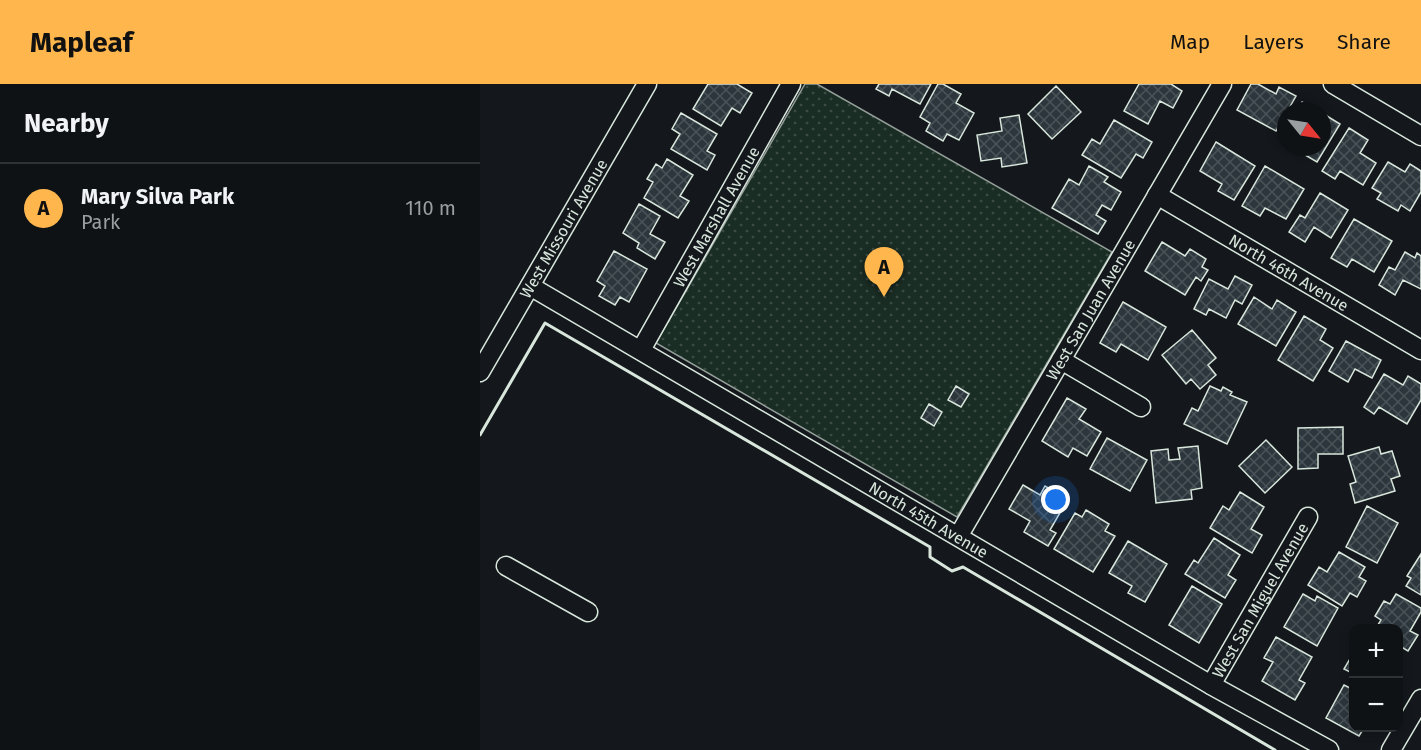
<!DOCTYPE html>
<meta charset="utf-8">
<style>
body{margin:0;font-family:"Fira Sans",sans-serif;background:#181b1e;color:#f1f3f6}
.controls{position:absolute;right:18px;bottom:18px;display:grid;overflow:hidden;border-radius:12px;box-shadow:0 3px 9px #0003}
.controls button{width:54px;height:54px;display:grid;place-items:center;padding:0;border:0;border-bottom:2px solid #2f3234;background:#0f1215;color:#f1f3f6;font:30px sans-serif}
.compass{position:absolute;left:797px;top:18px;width:54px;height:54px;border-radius:50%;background:#0f1215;box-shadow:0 3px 9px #0003;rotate:120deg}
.you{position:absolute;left:576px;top:416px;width:21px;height:21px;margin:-15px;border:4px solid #fff;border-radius:50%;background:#1a73e8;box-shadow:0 0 0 9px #1a73e833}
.badge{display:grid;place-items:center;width:39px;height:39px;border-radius:50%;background:#ffb74d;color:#111;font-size:20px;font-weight:700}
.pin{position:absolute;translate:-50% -50px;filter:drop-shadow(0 2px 3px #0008)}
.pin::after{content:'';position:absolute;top:32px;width:21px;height:18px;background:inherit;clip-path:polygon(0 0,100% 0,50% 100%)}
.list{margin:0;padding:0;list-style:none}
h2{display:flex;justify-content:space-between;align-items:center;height:78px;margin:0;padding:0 24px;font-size:26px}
h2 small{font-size:20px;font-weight:400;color:#9b9ea0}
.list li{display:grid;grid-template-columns:39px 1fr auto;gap:18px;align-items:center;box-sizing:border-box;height:90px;padding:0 24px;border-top:2px solid #2f3234}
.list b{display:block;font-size:22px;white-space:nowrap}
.list p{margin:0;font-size:20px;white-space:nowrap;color:#9b9ea0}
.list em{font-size:20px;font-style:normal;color:#9b9ea0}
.map{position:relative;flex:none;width:941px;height:666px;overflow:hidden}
header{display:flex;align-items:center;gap:36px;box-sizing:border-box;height:84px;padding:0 30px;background:#ffb74d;color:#111}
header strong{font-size:28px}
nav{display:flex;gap:33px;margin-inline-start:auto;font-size:21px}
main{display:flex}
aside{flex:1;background:#0f1215}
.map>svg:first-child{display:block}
.park{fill:url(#park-dots);stroke:#939e99;stroke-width:1.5}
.building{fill:url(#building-cross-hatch);stroke:#d8e6dc;stroke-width:1.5}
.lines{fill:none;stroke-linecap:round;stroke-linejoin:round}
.minor-casing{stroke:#d8e6dc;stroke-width:21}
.minor{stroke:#14181c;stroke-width:18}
.wall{stroke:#d8e6dc;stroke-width:3}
.labels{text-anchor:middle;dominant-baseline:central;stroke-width:4.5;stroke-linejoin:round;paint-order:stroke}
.street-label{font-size:16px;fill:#d8e6dc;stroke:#14181c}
</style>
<header>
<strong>Mapleaf</strong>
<nav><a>Map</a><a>Layers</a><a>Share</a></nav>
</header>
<main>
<aside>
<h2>Nearby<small></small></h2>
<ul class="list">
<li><span class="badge">A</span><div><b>Mary Silva Park</b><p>Park</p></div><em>110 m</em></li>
</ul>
</aside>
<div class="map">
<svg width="941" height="666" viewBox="0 0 941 666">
<defs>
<pattern id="park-dots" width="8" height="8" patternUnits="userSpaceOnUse" patternTransform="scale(1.5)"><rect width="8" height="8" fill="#1a2d24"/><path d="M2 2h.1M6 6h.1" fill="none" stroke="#3b4b43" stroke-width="1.8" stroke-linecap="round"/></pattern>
<pattern id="building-cross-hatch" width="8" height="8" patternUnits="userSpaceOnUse" patternTransform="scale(1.5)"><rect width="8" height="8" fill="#2c363c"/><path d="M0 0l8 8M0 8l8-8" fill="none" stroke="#4a5358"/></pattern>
</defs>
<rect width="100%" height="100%" fill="#14181c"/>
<path class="park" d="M325,0H337L632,168L477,433L176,259Z"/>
<path class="building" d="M228,0H257L272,9L260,29L252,24L241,42L213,25Z
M399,0H451L440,20L412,5L409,12L396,5Z
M458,0H463L481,10L476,19L494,29L479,56L467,50L463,57L446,47L450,39L440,33Z
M659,0H691L702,7L693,24L680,17L668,40L644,27Z
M771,0H778L796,10L799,3L816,12L796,47L757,26Z
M576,2L601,28L572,55L548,30Z
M822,18L838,27H817Z
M201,29L237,50L227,67L235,71L227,86L191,65L200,50L192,45Z
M842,29L860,40L837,78L820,68L823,64L821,63H842Z
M539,31L547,79L522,83L521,74L501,77L497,51L522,47L520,34Z
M634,36L672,58L663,74L656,70L641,94L602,71L612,55L620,60Z
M869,44L888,56L880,69L896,79L883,101L860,87L855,95L842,87Z
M736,58L775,82L754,116L738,107L742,100L720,87Z
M187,75L213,91L200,112L209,117L198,134L164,114L173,98L167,95L176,80L182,84Z
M908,78L925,88L930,80L941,87V108L930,127L921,121L918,127L897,115L901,109L892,104Z
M609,82L628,93L624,98L641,108L631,126L622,121L616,131L626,137L618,150L572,124L589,95L599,101Z
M785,82L824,105L806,135L785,124L780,132L762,122Z
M840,109L868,126L851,154L834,143L825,158L809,148L820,131L825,134Z
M159,120L180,132L170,150L185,158L175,175L157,164L159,159L143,149Z
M874,135L912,157L894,188L872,175L867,183L851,174Z
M682,158L705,172L710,165L726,175L722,183L728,186L721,197L716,193L705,211L665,187Z
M134,167L167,185L149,218L140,213L135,221L119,212L125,202L117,197Z
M925,168L935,174L937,169L941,172V205L923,196L915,211L899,201L909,183L915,186Z
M755,192L772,201L762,220L755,216L746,234L729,225L726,231L714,225L729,195L748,205Z
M774,213L792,225L797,216L816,228L796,262L758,240Z
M643,218L686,243L668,276L641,260L636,268L620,259Z
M824,232L846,245L840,256L853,264L833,297L798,276Z
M712,246L736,274L728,281L736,291L720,305L711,295L706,300L682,271Z
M866,257L901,276L892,294L875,285L868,298L849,287Z
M904,290L923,301L928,292L941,300V316L927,340L899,323L894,330L884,323Z
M476,302L489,310L481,323L468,316Z
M730,302L741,307L743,303L752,308L750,311L767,318L747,360L704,340L712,324L718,327Z
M587,314L606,325L599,335L621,348L607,372L593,364L588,373L562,357Z
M449,320L462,328L454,342L441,334Z
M863,343V370H838V384L818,385V344Z
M627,354L667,376L650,407L610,385Z
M786,356L812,383L785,409L759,382Z
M718,362L722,404L711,406L712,415L676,419L671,367L688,365L689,376L700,375L698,364Z
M899,363L901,370L912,367L920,392L911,395L915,407L875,419L870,400L876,398L868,372Z
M543,401L560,411L565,402L588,415L570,446L576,449L568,462L544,448L550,437L529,425Z
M760,408L784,423L771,445L782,451L772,469L730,444L743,422L749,426Z
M887,422L918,439L897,479L866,463Z
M606,426L629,440L625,447L635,452L613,488L574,465L595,429L602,433Z
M734,454L760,471L748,491L756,496L745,514L705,490L714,476L718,479Z
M648,457L687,480L665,518L648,509L652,502L629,489Z
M859,468L885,483L879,493L886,497L877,513L870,509L862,522L828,501L839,483L847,488Z
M941,470V511L926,502L931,494L927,492Z
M712,502L742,520L719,559L689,541Z
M823,510L835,517L837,512L858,524L837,562L804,543Z
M916,510L941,524V528L930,547L938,551L928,567L918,561V544H896L901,536L895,532L904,517L910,520Z
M796,553L832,573L819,596L825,599L815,616L782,597L793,578L784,574Z
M874,568V590L864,585Z
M864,601L874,606V644H884L879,652L846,634Z"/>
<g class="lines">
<defs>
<g id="minor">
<path d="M853,0L941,52"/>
<path id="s1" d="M677,111L941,266"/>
<path id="s2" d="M50,202L731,601L849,666"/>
<path id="s3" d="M161,266L311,0"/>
<path d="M581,276L661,323"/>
<path id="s4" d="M0,288L167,0"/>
<path id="s5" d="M479,451L742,0"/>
<path d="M26,482L108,528"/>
<path id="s6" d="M731,601L828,433"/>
<path d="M911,666L941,615"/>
</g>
</defs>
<use href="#minor" class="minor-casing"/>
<use href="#minor" class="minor"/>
<path class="wall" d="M0,351L65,239L450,463V473L472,487L483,483L795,666"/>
</g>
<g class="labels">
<g class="street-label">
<text stroke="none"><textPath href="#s3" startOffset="153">West Marshall Avenue</textPath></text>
<text stroke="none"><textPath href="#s4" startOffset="166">West Missouri Avenue</textPath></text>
<text stroke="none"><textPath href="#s1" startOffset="153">North 46th Avenue</textPath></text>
<text stroke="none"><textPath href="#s5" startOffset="261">West San Juan Avenue</textPath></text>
<text stroke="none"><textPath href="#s2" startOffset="462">North 45th Avenue</textPath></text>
<text stroke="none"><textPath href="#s6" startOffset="98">West San Miguel Avenue</textPath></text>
</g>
</g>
</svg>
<div class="controls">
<button>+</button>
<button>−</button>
</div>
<svg class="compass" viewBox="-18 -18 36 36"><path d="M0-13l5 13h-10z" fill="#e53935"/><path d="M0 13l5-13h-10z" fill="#9b9ea0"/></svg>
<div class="you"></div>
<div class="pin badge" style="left:404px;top:213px">A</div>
</div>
</main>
